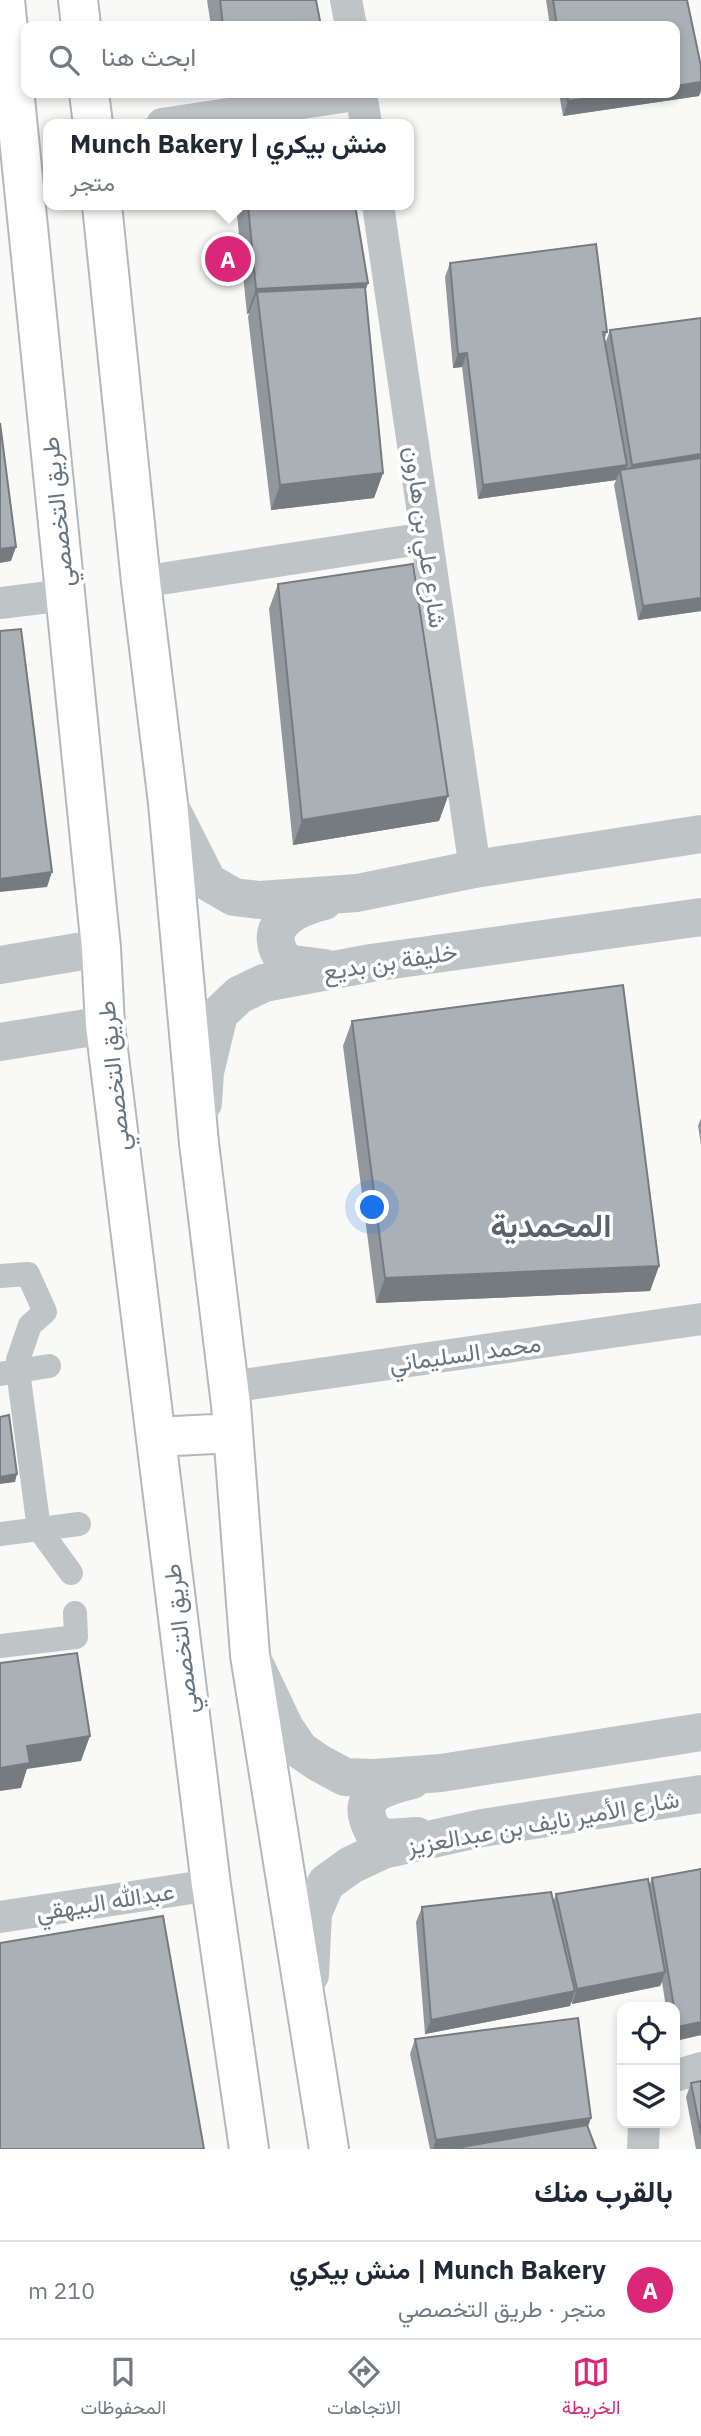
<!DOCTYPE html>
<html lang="ar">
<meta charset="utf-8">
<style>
body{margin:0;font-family:"IBM Plex Sans",Vazirmatn,sans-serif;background:#f2f2f3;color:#1f2937;direction:rtl}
.controls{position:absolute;right:21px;bottom:21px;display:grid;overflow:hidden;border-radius:14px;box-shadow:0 4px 10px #0003}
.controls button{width:63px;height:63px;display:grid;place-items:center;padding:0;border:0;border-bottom:2px solid #e0e1e3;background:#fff;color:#1f2937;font:35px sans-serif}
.you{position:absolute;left:373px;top:1208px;width:24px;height:24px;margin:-18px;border:5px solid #fff;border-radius:50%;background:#1a73e8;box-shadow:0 0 0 10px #1a73e833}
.badge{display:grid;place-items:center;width:46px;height:46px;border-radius:50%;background:#db2777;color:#fff;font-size:23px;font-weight:700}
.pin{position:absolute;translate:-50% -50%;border:4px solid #fff;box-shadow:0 2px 7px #0006}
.popup{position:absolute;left:43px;top:119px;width:371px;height:91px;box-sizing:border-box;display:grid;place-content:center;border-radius:14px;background:#fff;filter:drop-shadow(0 2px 5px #0005);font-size:23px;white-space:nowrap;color:#747a83}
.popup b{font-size:26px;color:#1f2937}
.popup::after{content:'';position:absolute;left:50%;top:100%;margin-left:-14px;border:14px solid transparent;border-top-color:#fff}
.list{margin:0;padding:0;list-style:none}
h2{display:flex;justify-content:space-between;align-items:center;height:91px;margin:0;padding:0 28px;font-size:30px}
h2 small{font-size:23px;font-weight:400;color:#747a83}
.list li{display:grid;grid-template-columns:46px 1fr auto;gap:21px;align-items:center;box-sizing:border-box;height:98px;padding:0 28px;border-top:2px solid #e0e1e3}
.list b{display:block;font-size:26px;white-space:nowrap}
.list p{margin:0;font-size:23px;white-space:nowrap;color:#747a83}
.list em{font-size:23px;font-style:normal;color:#747a83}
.icon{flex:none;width:38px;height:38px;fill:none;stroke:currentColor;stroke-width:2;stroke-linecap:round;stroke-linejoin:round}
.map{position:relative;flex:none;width:701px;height:2149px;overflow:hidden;direction:ltr}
.search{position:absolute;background:#fff;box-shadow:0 4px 10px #0003;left:21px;right:21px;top:21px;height:77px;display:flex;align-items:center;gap:18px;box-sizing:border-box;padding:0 24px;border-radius:14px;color:#747a83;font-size:26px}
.sheet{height:189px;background:#fff}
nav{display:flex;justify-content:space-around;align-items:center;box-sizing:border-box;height:98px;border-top:2px solid #e0e1e3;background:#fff;font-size:19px;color:#747a83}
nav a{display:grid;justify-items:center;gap:4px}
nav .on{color:#db2777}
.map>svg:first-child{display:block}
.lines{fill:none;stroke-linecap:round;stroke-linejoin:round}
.primary-casing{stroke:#b3b8bc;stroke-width:42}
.pedestrian{stroke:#bfc4c7;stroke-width:24}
.minor{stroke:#bfc4c7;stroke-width:32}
.tertiary{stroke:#bfc4c7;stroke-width:38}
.primary{stroke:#fff;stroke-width:38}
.wall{fill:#91979d}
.shaded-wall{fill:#767b7f}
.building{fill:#a9b0b6;stroke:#767b7f;stroke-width:2}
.labels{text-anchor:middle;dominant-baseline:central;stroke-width:7;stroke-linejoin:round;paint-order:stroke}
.street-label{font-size:24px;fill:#667580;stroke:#fff}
.district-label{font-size:32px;font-weight:bold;fill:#58636c;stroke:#fff}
</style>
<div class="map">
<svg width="701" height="2149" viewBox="0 0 701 2149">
<rect width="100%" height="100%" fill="#f9f9f8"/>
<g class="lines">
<defs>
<path id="primary" d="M5,0L101,948L105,1025L211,1885L249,2149
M78,0L81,26
M89,93L93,124
M102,205L141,582L168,803L199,1143L231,1405L250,1655L329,2149
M156,1437L233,1433"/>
</defs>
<use href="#primary" class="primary-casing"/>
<path class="pedestrian" d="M0,1276L28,1274L45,1312L30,1325L18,1360V1371L39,1529L71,1573
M0,1374L49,1366
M0,1534L79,1524
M0,1646L76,1637L75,1613"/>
<path class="minor" d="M346,0L351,26
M361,93L366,124
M162,124L362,94
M378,205L475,869
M141,582L426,538
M0,603L65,595
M229,1387L701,1319
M0,1917L211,1885
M675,2076L701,2068
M643,2149L644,2123"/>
<path class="tertiary" d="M169,805L208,882L234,897L260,900L357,893L475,869L701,834
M0,965L101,948
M324,968L286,963C258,927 292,909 324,901
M0,1042L105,1025
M203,1103L205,1072L219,1014L239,995L264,983L371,963L701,917
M256,1667L285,1728L300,1750L319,1763L345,1777L375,1778L441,1773L701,1732
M412,1780C380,1788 353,1795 374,1833L388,1838L417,1836
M310,1975L313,1913L326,1883L351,1865L383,1850L482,1828L701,1794"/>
<use href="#primary" class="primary"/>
</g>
<path class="wall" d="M207,0H316L321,26H211Z
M546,0H687L699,96L563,116L559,93H675V26H550Z
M236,205H355L368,283L365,291L383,473L374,498L271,510L248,317L249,313L247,314Z
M450,263L607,332L604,340L605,344L610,330L701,611L638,620L614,485L616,480L478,499L462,367L453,368L445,277Z
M278,584L448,796L439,821L293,845L269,609Z
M352,1021L659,1266L650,1291L376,1303L343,1046Z
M701,1118V1145L698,1126Z
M652,1878L701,2035L675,2041V2007H666L662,1982L660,1986L572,2004L571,2001L570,2006L425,2034L416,1922L422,1907L553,1902L556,1894L649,1886Z
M415,2039L591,2118L587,2127L596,2149H430L410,2054Z
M701,2081V2149H696L686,2097L691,2083Z"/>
<path class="shaded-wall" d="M701,82V91L699,96L563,116L568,101L626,93H675V86Z
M368,283L359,308L257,292L249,313L247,314L256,289Z
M467,353L462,367L453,368L458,354Z
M701,454V468L626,480L632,465Z
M627,465L622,480L620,470L616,480L478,499L483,485Z
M383,473L374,498L271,510L280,485Z
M16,547L11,561L0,563V549Z
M701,598V611L638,620L643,606Z
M448,796L439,821L293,845L302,820Z
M52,872L47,887L0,892V879Z
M659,1266L650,1291L376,1303L385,1278Z
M17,1474L15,1482L0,1484V1477Z
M90,1736L81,1761L27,1769L21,1788L0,1791V1768L27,1746Z
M665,1972L660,1986L572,2004L577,1989Z
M575,1991L570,2006L425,2034L431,2020Z
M701,2022V2035L675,2041V2034L677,2027Z
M591,2118L586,2132L470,2149H433L436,2140Z"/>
<path class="building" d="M220,0H316L321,26H223Z
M553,0H687L701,66V82L675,86V26H557Z
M567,93H626L568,101Z
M248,205H355L368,283L256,289Z
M596,244L607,332H603L627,465L483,485L467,353L458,354L450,263Z
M365,287L383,473L280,485L257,292Z
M701,318V454L632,465L610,330Z
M0,423L16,547L0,549Z
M701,458V598L643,606L620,470Z
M413,564L448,796L302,820L278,584Z
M21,629L52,872L0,879V631Z
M623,985L659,1266L385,1278L352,1021Z
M9,1415L17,1474L0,1477V1417Z
M77,1653L90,1736L27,1746L30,1763L0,1768V1663Z
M701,1869V2022L677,2027L675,2007H674L652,1878Z
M648,1879L665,1972L577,1989L556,1894Z
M551,1892L575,1991L431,2020L422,1907Z
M163,1916L204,2149H0V1943Z
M578,2018L591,2118L436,2140L415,2039Z
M701,2081V2134L691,2083Z
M587,2125L596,2149H451Z"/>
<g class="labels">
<g class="street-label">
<text transform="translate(57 512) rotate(-96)">طريق التخصصي</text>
<text transform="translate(426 537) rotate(82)">شارع علي بن هارون</text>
<text transform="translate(390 961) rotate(-9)">خليفة بن بديع</text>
<text transform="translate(113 1076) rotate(-96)">طريق التخصصي</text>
<text transform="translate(465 1353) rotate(-8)">محمد السليماني</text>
<text transform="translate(180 1639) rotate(-97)">طريق التخصصي</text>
<text transform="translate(543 1822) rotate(-10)">شارع الأمير نايف بن عبدالعزيز</text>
<text transform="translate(105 1901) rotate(-9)">عبدالله البيهقي</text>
</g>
<g class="district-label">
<text x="551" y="1225">المحمدية</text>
</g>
</g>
</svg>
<div class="controls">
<button><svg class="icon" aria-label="locate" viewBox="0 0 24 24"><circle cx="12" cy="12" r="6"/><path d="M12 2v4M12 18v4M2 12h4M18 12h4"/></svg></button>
<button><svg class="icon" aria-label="layers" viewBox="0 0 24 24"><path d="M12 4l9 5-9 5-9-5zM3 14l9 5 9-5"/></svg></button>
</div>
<div class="you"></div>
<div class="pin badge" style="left:228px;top:259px">A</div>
<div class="popup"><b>Munch Bakery | منش بيكري</b>متجر</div>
<div class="search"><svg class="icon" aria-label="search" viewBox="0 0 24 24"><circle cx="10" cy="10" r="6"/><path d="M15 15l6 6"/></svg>ابحث هنا</div>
</div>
<section class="sheet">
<h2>بالقرب منك<small></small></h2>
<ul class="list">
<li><span class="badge">A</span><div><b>Munch Bakery | منش بيكري</b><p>متجر · طريق التخصصي</p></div><em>210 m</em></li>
</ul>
</section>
<nav>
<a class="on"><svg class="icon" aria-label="map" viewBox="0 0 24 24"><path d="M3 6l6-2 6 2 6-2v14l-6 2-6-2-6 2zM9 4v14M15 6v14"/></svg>الخريطة</a>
<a><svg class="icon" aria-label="directions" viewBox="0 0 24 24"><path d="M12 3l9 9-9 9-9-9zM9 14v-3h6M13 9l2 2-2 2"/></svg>الاتجاهات</a>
<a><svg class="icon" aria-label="saved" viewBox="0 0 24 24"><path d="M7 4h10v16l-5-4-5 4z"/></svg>المحفوظات</a>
</nav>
